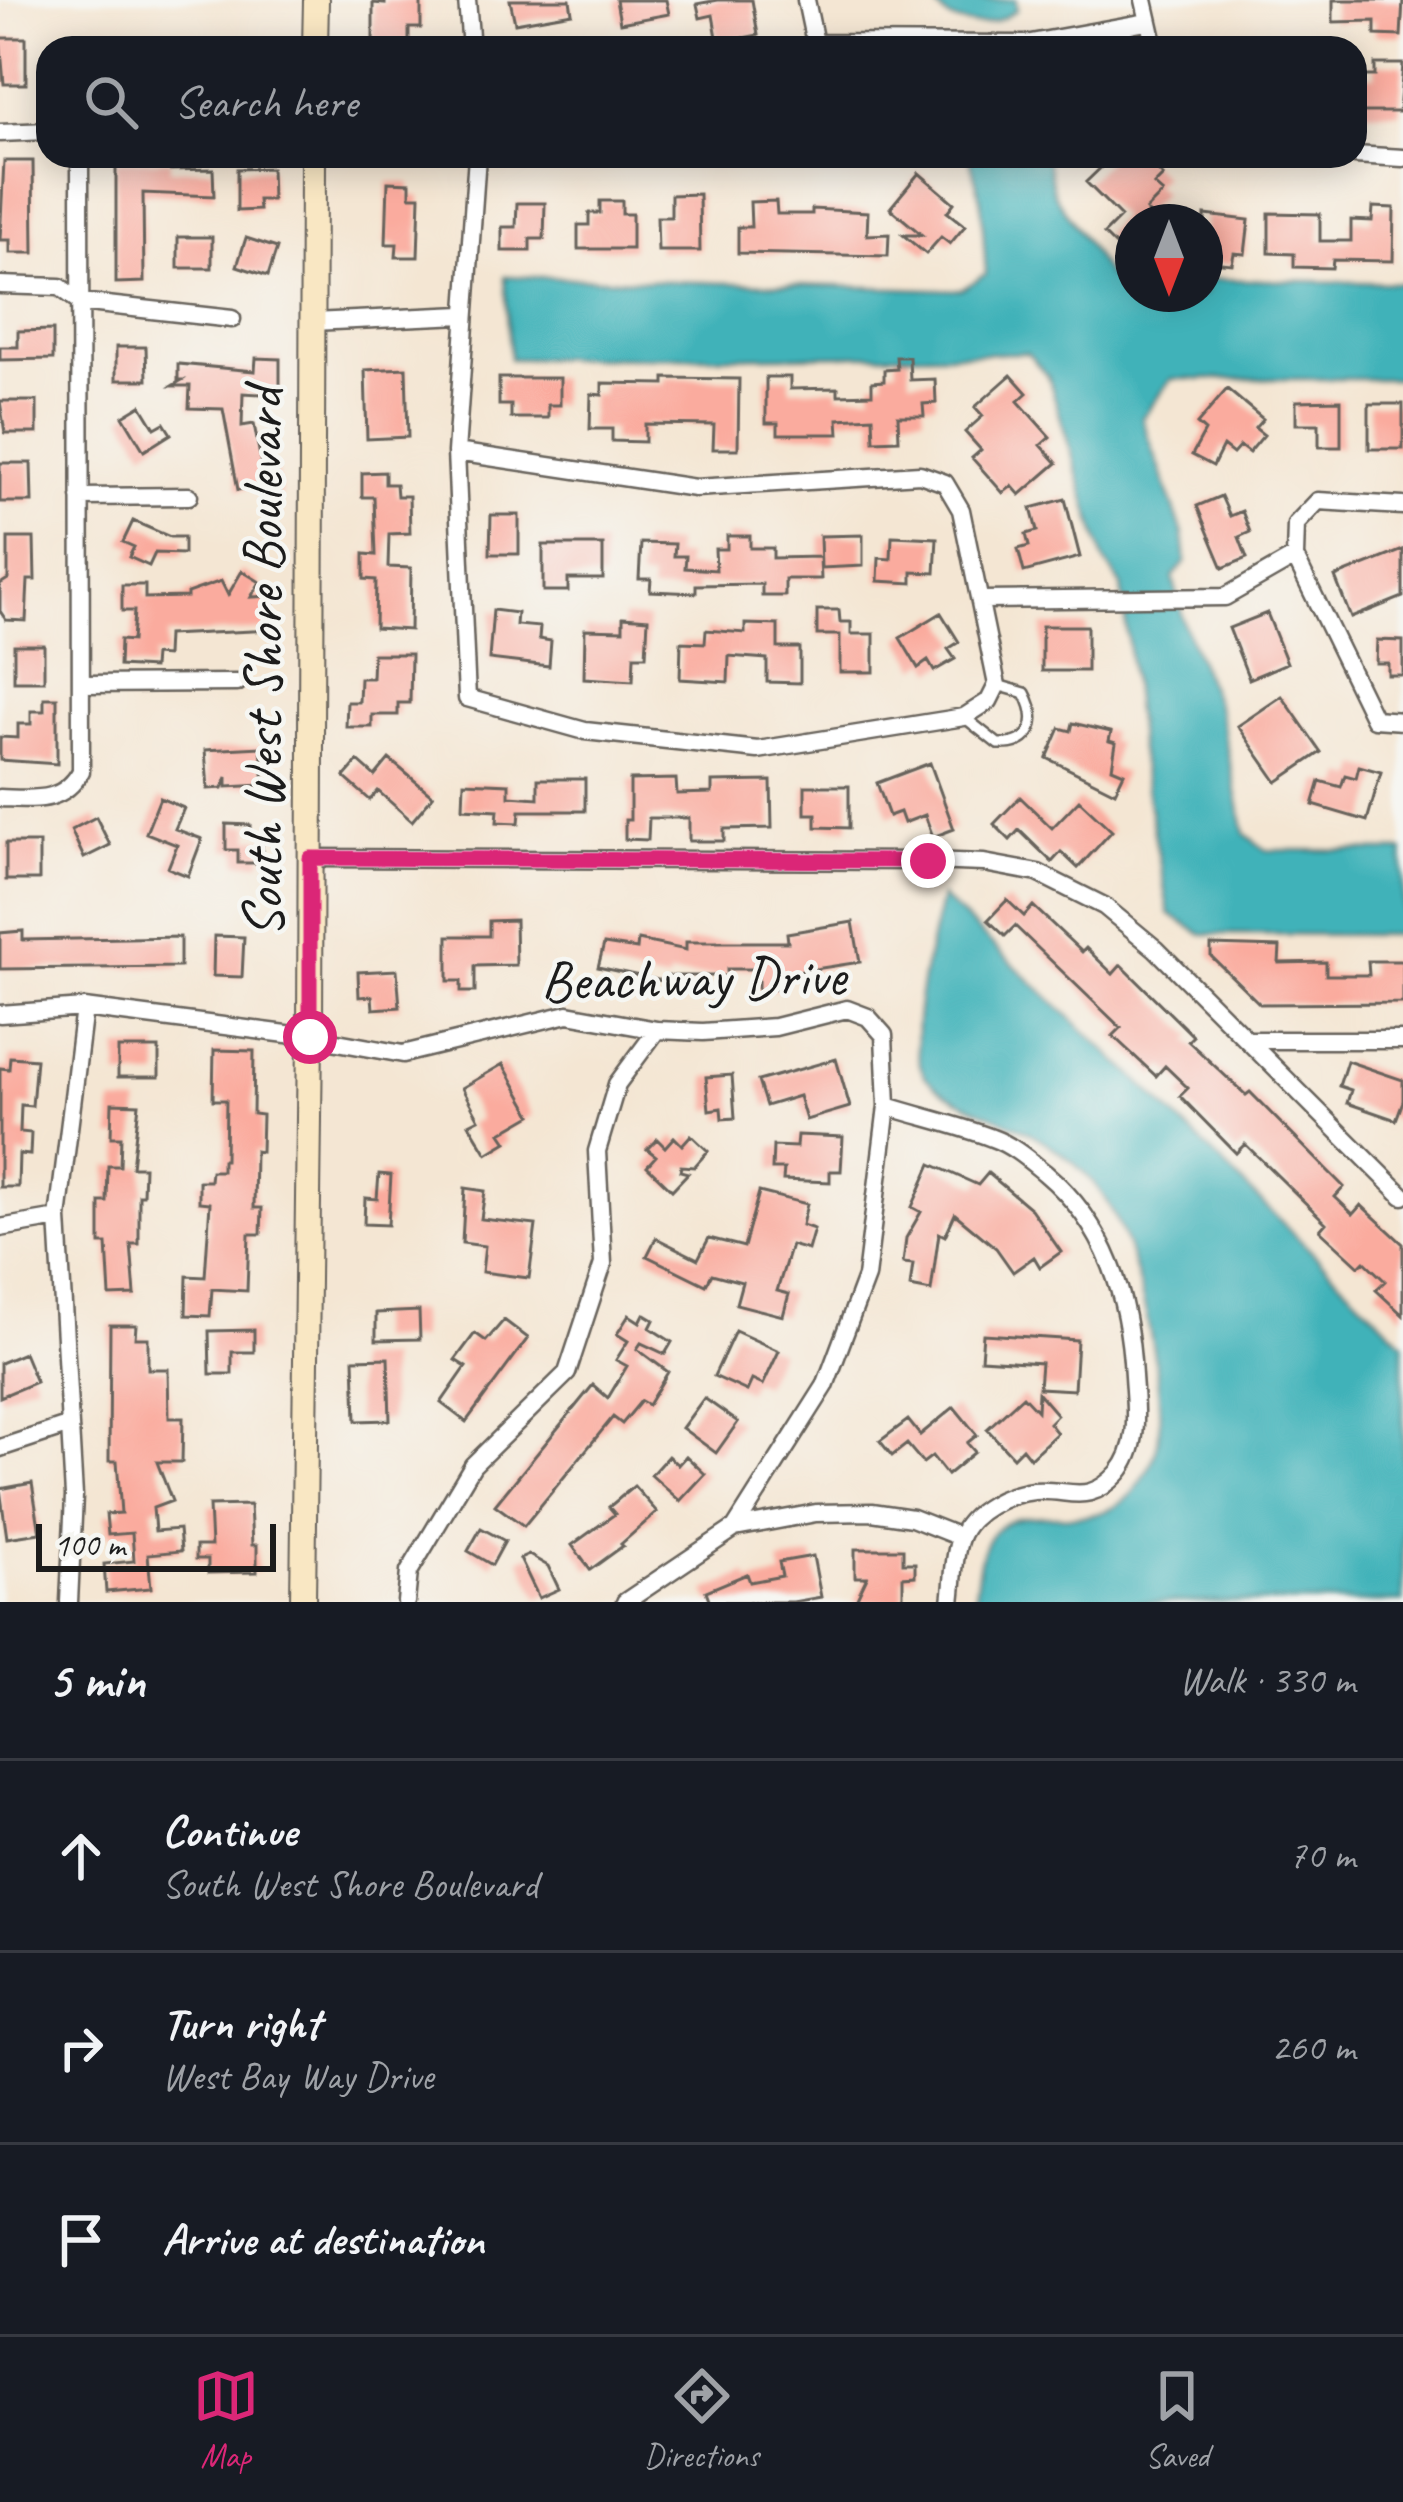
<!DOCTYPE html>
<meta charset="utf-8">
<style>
body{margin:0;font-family:Caveat,sans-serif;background:#20242c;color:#f1f3f6}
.compass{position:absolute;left:1115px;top:204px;width:108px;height:108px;border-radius:50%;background:#171b24;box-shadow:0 6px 30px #0003;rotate:180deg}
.scale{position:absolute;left:36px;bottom:30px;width:240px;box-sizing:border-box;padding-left:12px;border:6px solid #1c1c1c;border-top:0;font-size:33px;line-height:42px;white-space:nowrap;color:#1c1c1c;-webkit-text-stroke:9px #f6f6f2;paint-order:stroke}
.stop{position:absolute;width:36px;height:36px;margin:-27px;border:9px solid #db2777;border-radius:50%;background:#fff}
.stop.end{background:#db2777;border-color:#fff;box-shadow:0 3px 12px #0008}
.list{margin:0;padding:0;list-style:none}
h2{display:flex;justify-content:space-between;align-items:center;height:156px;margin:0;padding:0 48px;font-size:51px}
h2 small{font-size:39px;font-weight:400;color:#9ea1a6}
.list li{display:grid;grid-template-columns:78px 1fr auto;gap:36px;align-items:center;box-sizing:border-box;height:192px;padding:0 48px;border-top:3px solid #363941}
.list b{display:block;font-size:45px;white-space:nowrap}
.list p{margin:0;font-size:39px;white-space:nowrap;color:#9ea1a6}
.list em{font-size:39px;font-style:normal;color:#9ea1a6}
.icon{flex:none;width:66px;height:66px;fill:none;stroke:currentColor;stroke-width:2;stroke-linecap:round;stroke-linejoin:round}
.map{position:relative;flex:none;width:1403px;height:1602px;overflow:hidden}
.search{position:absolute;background:#171b24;box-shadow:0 6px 30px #0003;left:36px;right:36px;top:36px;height:132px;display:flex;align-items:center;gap:30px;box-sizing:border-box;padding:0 42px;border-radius:36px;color:#9ea1a6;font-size:45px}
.sheet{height:732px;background:#171b24}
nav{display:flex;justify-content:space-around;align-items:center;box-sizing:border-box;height:168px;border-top:3px solid #363941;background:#171b24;font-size:33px;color:#9ea1a6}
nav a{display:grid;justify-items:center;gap:6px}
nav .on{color:#db2777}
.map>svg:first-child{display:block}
.water{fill:#41b2b9;stroke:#2e676a;stroke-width:3}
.building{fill:#faab9e}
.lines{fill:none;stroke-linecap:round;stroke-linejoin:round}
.lane-casing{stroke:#68635c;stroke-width:14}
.street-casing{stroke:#68635c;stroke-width:21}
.secondary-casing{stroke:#68635c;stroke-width:28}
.lane{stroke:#fff;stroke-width:9}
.street{stroke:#fff;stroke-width:16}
.secondary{stroke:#f9e7c3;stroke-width:24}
.route{stroke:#db2777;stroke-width:15}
.labels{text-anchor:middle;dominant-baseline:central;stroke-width:9;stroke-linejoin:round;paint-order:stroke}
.street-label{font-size:57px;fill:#1c1c1c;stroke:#f6f6f2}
</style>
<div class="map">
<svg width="1403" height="1602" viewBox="0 0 1403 1602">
<rect width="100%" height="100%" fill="#f6f6f2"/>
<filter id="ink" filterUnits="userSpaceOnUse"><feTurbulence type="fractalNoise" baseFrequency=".00833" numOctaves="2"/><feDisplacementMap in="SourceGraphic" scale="24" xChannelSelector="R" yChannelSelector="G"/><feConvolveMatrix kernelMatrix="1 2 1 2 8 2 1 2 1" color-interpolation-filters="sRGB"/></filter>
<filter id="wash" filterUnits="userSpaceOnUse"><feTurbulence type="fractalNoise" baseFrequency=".004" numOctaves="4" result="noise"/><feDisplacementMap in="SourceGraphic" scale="48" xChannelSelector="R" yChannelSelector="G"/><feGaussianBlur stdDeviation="2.7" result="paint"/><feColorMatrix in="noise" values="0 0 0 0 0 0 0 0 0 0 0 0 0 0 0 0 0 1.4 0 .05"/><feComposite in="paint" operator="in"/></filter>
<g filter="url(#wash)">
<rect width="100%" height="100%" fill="#f4e6d3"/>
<path class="water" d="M931,0H1016L1017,10C988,30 953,33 931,0Z
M969,156H1046L1054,194L1108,276L1133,277V294H1205V279L1403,283V379H1171L1142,418L1183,534L1186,562L1173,577L1184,624L1219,710L1245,834L1266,850L1403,851V935L1201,934L1169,914L1139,750L1122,586L1104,560L1048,376L1027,353L510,359L505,276L961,290L986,274L981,199Z
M941,897L1138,1080L1403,1342V1602H974C977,1584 978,1556 988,1540C1021,1488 1097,1548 1140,1483C1150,1468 1158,1451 1159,1433C1163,1374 1138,1255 1108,1204C1091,1173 1058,1148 1028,1132C1004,1119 939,1097 925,1076C902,1038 932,939 941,897Z"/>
<g id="blocks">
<path class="building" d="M385,0H421V28H409V48H373V3L385,4Z
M510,0H570L572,13L515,23Z
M616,0H666L669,14L620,23Z
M718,0H752L758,35L718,43L713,15L700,18L697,4Z
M1333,0H1403L1401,36L1375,35V21L1333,22Z
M0,38H26V84H4Z
M1375,64H1403L1399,112H1355V76H1375Z
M1113,156H1143L1163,176L1154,185L1163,193L1146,210L1158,222H1133V240L1121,251L1104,234L1121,217L1086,182Z
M4,161H33L34,253H10V240H0Z
M116,161H170V170L213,169L214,196L143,193L144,282L116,283Z
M271,168L272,200H258L259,210L237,211V169Z
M919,173L954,203L947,212L965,226L950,244L941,237L926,254L903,235H922L890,208Z
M388,182L410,183V196H420L418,257H396L397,244H386Z
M699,194L700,251H658L657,217H671V195Z
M600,201H622V214H632V249H578V225H589V213H600Z
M776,201L777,214H812V209L868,212L867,235L889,234L888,256L738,253V227H751L750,202Z
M517,203H545L544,239H530V251H502V227H516Z
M1373,207L1394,208L1393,261L1333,260L1332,268L1294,267V254L1269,253V213L1320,214V241H1351V220L1372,221Z
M1205,215L1249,220L1245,254L1234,253L1232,264L1209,262L1211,250H1205Z
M178,237H212V268H178Z
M246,238L277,248L268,276L237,266Z
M53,330V359L0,360V347H18V331Z
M116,347H146L147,380H116Z
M896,357H909L910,380L935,379L936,403L923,404L924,416H898L899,440L874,441L873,417L838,419L839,434H778V423H766V377H790V389L838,388V395L872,394V382L884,381V370L897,369Z
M256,358L280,359V395L243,393L242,426L254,424L263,473L276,470L281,495L267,497L265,485L238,490L223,409L189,408L190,386H172L182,380H178V364L255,371Z
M406,368L408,437L367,439L365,370Z
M1011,375L1027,393L1018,401L1050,437L1041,445L1057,463L1020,495L1012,486L1003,493L972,458L981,450L965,432L983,416L975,407Z
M499,378H560V405H548V418H511V405H499Z
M665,378L739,379L738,449H713L714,425L645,424V442L612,441V429H590L591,394L602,395V383L665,384Z
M1227,389L1263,419L1255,428L1264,435L1249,453L1240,446L1233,454L1223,446L1213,466L1192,455L1205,431L1197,424Z
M1341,400V447H1319V424H1296V401Z
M0,401H37V433H5Z
M1369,404H1403V449H1369Z
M141,405L155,428L164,423L171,434L144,451L123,416Z
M0,463H31L32,502H0Z
M385,472V484H396L397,496H409L410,533L389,534L388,567L411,568L410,630L375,628L376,580L364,579V554L376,555L374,497H362V473Z
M1221,496L1230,516L1242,511L1250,532L1239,537L1247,558L1223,568L1197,506Z
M1065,499L1080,557L1024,572L1018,549L1029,546L1026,534L1037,531L1031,508Z
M491,515H519V554H490Z
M133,521L170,537H184V554L155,553L149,566L129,557L134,547L123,542Z
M863,535V566L821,568L820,536Z
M727,536H750V548H773V558L820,557L821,579H785V596H762V584L696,585V593L650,591L651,579H639L641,543L675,544L674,556H686L685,568L716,570L715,549H727Z
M892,536L937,538L935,573L912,572V583L878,581L879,558L891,559Z
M8,538H34L35,580H28L26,621L6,620L0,611V584L8,579Z
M543,545H603V579H568V591H543Z
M1403,550V597L1351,618L1335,577Z
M242,571L260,582L251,597L273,596V630L167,635L166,656L154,655L153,668L119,666L120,640L132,641L134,611H122V585H145V598L187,597V593L221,581L228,595Z
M493,610L517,613L516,625L540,627L539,639L551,641L549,666L489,659Z
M817,610H839L840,622H851V634H874V672H840V635H817Z
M941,613L959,642L948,649L955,659L934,671L928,661L918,668L900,638Z
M1267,613L1287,663L1249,679L1229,628Z
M623,617L648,619L646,656H634L633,681L584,678L585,629L623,630Z
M745,624L778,625V648H800V683L767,682V659L729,656L728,682L680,679L681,642L705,643L706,630L745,633Z
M1042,626H1087V671H1042Z
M1377,640L1403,641V675H1388V663H1376Z
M14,645H44V681H14Z
M373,654H411L410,703H398V715H372V727H346L347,702H359L360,678H372Z
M1282,696L1321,752L1277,782L1238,726Z
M44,698H57V764L0,760V737L18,738V724H31V711H44Z
M1073,723L1111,732L1109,741L1116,743L1112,768L1124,773L1115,792L1047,758L1060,728L1071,731Z
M261,747L264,785L227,787V777L223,788L208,789L205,750Z
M389,759L433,796L412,821L378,791L370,800L344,777L358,761L375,776Z
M930,763L954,829L933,837L925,815L904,823L900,812L889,816L877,783Z
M1359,766L1381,772L1367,821L1313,805L1320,781L1341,787L1345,775L1356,778Z
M538,779H585V811H520L519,823L497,822L498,810L463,808L464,782L509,784V796L538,798Z
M676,779L677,794L712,793V782L771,781L772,828L724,829V841H689V818H649L648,840L625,839V820H630V780Z
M805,786H849V828L816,827V814H805Z
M1020,797L1052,828L1079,800L1112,831L1078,868L1061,852L1052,862L1019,830L1010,840L994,824Z
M160,798L184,808L175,829L202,839L188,876L168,868L177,845L146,833Z
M96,817L110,845L84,858L71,830Z
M226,824L250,825V838H262V863H238V850H226Z
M6,843H39V880H6Z
M1007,900L1024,916L1033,906L1082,952L1086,948L1113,974L1121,965L1193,1036L1188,1041L1246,1095L1250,1092L1344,1187L1335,1197L1353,1214L1361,1205L1403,1244V1315L1376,1290L1385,1281L1364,1261L1359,1266L1320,1230L1326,1223L1245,1144L1236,1153L1180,1096L1188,1088L1165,1066L1156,1076L1113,1036L1121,1028L1015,926L1005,936L988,920Z
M515,920L516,965L475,966V992H461V981H448V936H489V921Z
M853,922L860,962L783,974V989L758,990V969H727V976H669L667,982L598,967L604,944L637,949L638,940L686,950V942H788L787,933Z
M23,931V940L180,937V967L0,969V933Z
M214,936L244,937L242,977L213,976Z
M1211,945L1280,947L1279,963L1326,962V975H1369L1368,961H1403V1003L1260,1004L1211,956Z
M397,970L400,1007L373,1009L372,996L359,997L358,972Z
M118,1048H159V1077H118Z
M214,1050L254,1051L253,1114L262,1115L261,1152L255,1151L254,1208H262L261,1234H249L247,1291L212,1289L210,1316L186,1315L187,1276L205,1277L210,1203L199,1202V1181H210L211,1171H222V1160H225L226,1100H213Z
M10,1057L36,1059L32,1106L21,1105L20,1132L31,1133L30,1155L19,1154L18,1187H0V1068L9,1069Z
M836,1059L850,1107L806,1120L799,1096L766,1106L758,1081Z
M1347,1061L1403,1080V1101L1396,1120L1347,1103L1351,1090L1339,1086Z
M503,1064L532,1115L501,1133L507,1142L487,1154L469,1124L479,1119L462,1088Z
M732,1075L735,1118L722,1119L721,1108L709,1110L706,1077Z
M112,1103L139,1104L132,1167H144L143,1195H139V1244H131L135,1295L110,1296L107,1244H100V1202H107L108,1166H120L121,1137H111Z
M691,1135L708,1151L694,1167L681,1166L680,1171L688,1173L672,1190L647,1166L656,1156L647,1149L657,1139L665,1147L674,1137L682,1145Z
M797,1135L843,1137L841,1171H830V1182L783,1180L784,1169H772L773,1146L796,1147Z
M931,1164L978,1185L988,1173L1031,1209L1061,1252L1040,1267L1034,1257L1013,1272L996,1248L955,1214L945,1236L939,1233L931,1291L910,1287L913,1264L903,1263L906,1238L921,1212L912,1207Z
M379,1174L391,1175L388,1225L364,1224L365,1198L377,1199Z
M465,1188L485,1191L481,1219L536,1225L529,1278L482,1272L485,1246L462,1243Z
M759,1192L807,1204L802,1225L814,1229L808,1250L791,1245L777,1291L789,1294L783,1316L736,1304L742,1282L712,1274L706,1285L647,1256L656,1238L698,1259L709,1238L744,1247Z
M419,1311L420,1339L376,1340V1313Z
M644,1314L654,1320L650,1328L672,1342L665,1354L641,1343L637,1349L668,1372L648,1405L641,1401L622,1424L613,1417L524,1526L495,1505L593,1385L608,1398L627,1366L616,1360L628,1341L617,1334L629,1315L640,1322Z
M504,1320L528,1338L466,1422L441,1403L466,1367L455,1360L475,1333L486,1341Z
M110,1325H136L135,1338H148V1369H168L169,1418H183L182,1462H157L172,1501L153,1508L155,1531L179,1529L181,1551L148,1554L151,1588L106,1592L104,1564L134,1561L132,1533L108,1535L106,1514L121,1513L117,1461H109Z
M254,1330V1352H232V1374H210L209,1331Z
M735,1331L779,1351L763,1385L752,1380L747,1391L714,1376Z
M983,1334L1077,1340L1074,1390L1039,1388L1041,1363L981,1359Z
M24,1353L36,1382L0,1397V1363Z
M388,1358L390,1420L356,1421L354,1359Z
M1038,1393L1057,1415L1049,1423L1057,1433L1030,1458L1022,1448L1013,1457L987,1429L1023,1396L1037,1411Z
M704,1398L738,1422L716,1453L682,1428Z
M954,1407L977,1435L967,1443L975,1452L947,1475L932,1456L923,1463L907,1444L892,1456L880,1441L908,1420L920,1435Z
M668,1456L678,1465L686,1456L705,1474L680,1501L651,1475Z
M32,1483L40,1533L7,1538L0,1489Z
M634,1486L657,1512L621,1544L623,1546L590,1570L572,1545L615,1514L609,1507Z
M250,1505L252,1545H257V1572L208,1573V1559H196V1546H211L209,1506Z
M481,1528L505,1541L492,1565L468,1551Z
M855,1549H903V1563H915V1576L903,1577V1602H855L867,1577H855Z
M529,1555L548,1566L559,1589L539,1598L520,1559Z
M813,1556L821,1597L793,1602H710L706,1591L747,1574L750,1582L782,1576L779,1562Z"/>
</g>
</g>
<g filter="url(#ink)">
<use href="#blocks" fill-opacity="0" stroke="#68635c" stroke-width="3"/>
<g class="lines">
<defs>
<path id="lane" d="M964,717L998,744C1033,746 1040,721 1025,693L997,685"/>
<path id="street" d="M467,0L471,48
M806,0L816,48
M1144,0L1155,48
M815,43L1025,44L1147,22
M0,133L48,131
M1355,155L1403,158
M0,285L60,287L80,302L232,319
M312,322L463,315
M456,452L695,488L920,474L945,483L961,510L997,685L989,701L964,717L758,750L585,731L467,698L456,452L477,156
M80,497L189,496
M1403,506L1318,501L1296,524L1295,557L1374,719L1403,721
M981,600L1225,597L1295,557
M81,684L237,683
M0,798C34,799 63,804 81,771L80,156
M310,858L928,861L984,863L1038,873L1104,906L1156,949L1403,1196
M0,1014L84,1008L310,1037L403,1054L568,1014L657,1030L703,1032L775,1027L847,1009L868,1017L884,1035L887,1106L866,1277L825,1386L735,1528
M1248,1040H1403
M887,1106C922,1117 958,1125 992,1138C1012,1145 1029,1160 1045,1173C1107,1225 1129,1298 1133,1376C1135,1409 1141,1446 1118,1473C1087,1507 1070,1488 1034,1491C1006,1494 970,1511 960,1538C953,1557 954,1582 951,1602
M0,1228L58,1218
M0,1448L67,1426
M69,1602L74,1496L58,1218L84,1008
M406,1602L409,1572L473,1465L567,1373L603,1264L597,1151L617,1084L657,1030
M625,1602L735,1528L816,1513L872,1512L912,1518L960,1537"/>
<path id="secondary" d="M315,48L316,0
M303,1602L310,1037L313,156"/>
</defs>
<use href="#lane" class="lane-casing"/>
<use href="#street" class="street-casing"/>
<use href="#secondary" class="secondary-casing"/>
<use href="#lane" class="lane"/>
<use href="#street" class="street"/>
<use href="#secondary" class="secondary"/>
</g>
</g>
<g class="lines" filter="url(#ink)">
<path class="route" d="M310,1037V858L928,861"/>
</g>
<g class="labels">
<g class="street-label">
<text transform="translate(263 663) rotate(-90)">South West Shore Boulevard</text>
<text transform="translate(693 978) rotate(-1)">Beachway Drive</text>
</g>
</g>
</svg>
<svg class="compass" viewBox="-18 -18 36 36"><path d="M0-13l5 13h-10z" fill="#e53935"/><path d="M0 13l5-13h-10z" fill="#9ea1a6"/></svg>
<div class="scale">100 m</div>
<div class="stop" style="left:310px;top:1037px"></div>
<div class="stop end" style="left:928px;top:861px"></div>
<div class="search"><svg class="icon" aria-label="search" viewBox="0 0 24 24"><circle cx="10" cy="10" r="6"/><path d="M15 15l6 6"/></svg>Search here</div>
</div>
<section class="sheet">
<h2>5 min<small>Walk · 330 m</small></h2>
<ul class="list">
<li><svg class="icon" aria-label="ahead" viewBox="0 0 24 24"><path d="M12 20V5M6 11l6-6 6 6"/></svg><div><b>Continue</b><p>South West Shore Boulevard</p></div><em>70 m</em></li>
<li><svg class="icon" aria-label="right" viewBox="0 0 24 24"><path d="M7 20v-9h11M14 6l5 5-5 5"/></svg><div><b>Turn right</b><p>West Bay Way Drive</p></div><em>260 m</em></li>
<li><svg class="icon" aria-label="arrive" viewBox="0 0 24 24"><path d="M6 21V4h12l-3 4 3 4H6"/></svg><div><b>Arrive at destination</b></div></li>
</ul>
</section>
<nav>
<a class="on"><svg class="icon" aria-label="map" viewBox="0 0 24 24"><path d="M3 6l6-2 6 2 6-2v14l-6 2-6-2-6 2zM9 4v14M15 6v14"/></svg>Map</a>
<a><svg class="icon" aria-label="directions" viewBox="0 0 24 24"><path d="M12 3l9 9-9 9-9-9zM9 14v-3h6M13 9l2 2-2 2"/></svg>Directions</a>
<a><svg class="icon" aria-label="saved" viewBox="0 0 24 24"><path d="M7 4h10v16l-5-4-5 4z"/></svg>Saved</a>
</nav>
